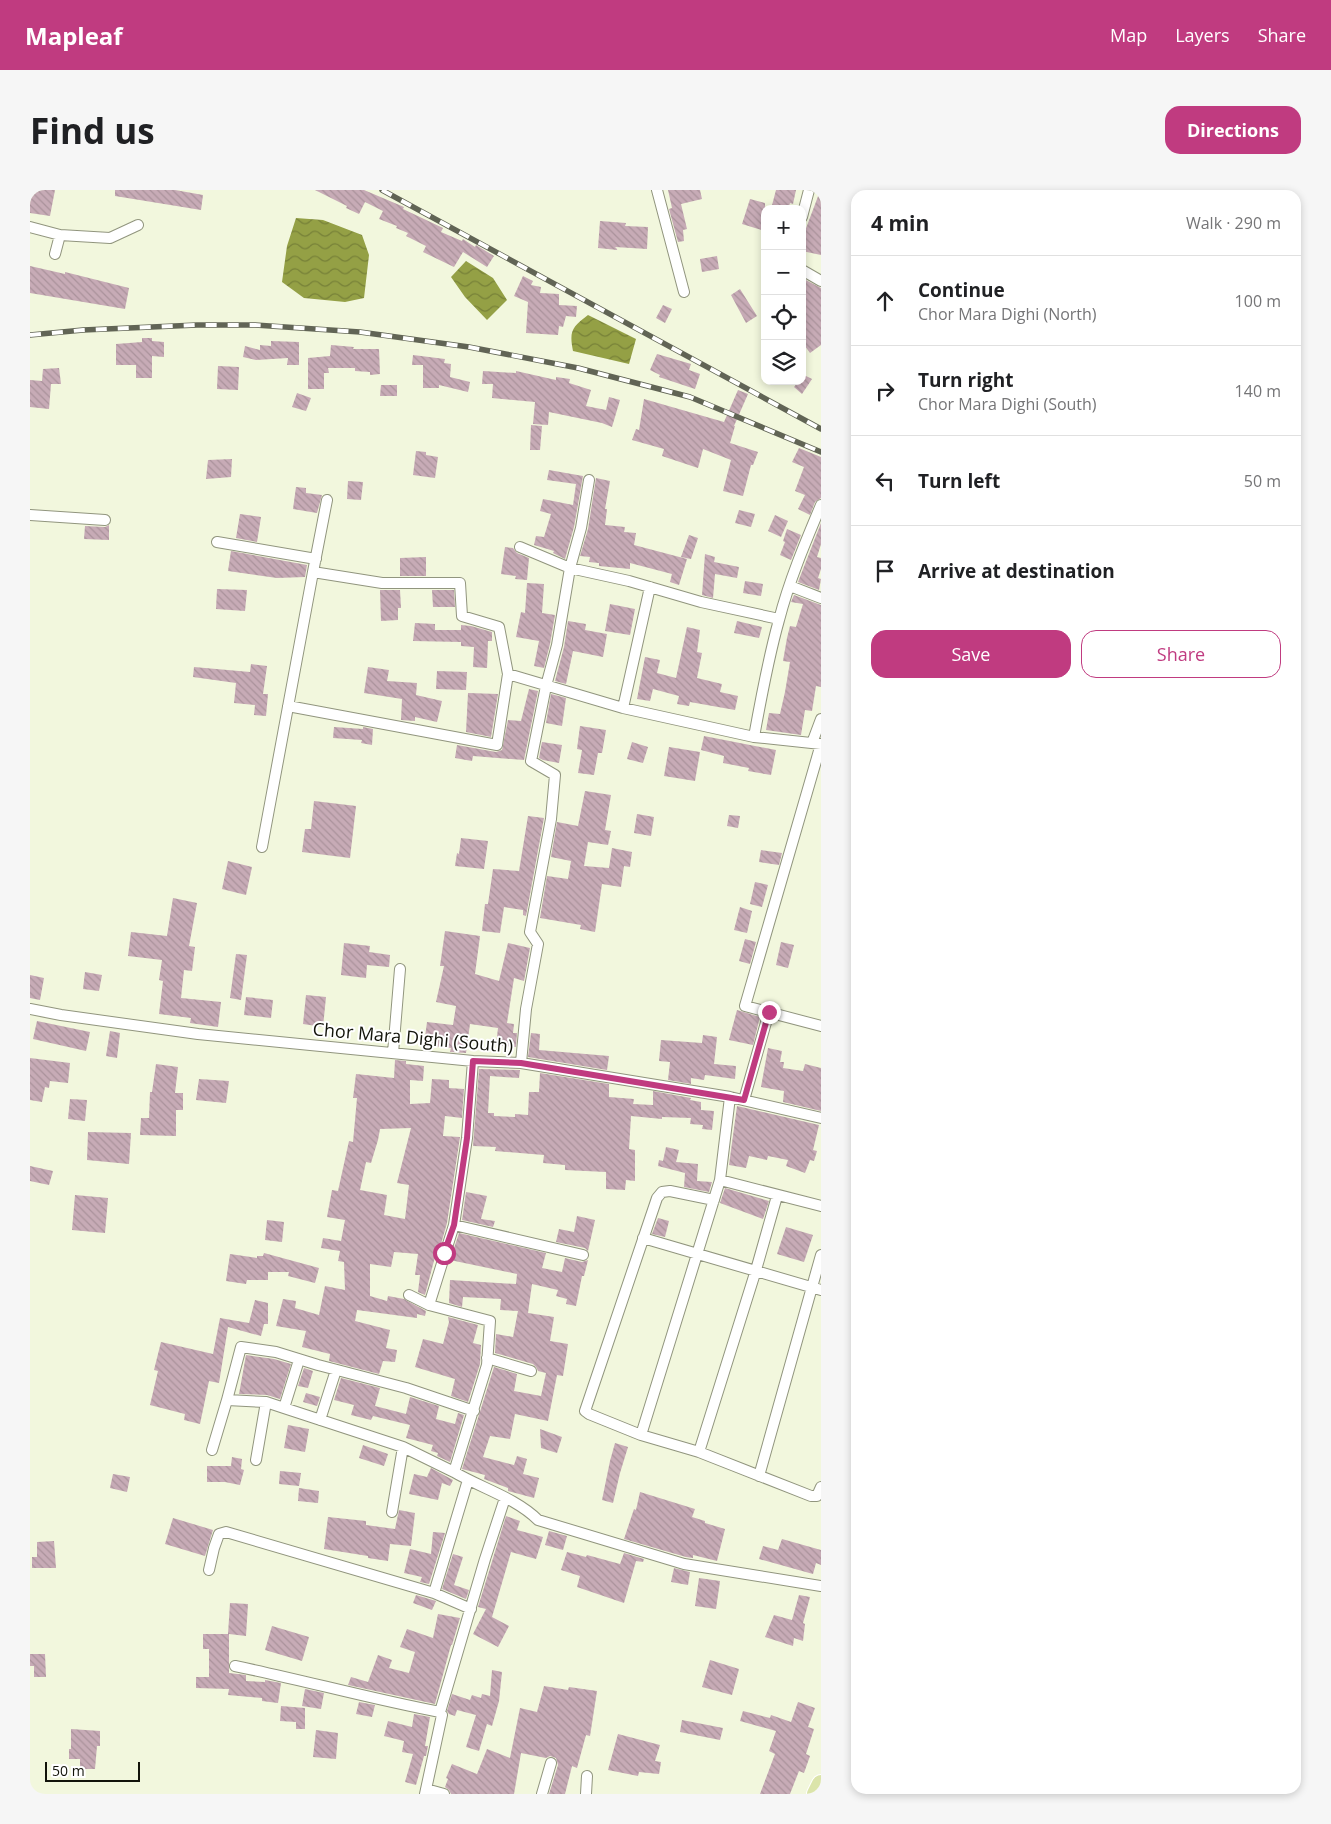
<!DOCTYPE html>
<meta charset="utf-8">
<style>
body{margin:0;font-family:"Open Sans",sans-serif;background:#f6f6f6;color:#202124}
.controls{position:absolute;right:15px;top:15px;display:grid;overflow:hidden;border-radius:10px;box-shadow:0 2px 8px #0003}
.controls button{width:45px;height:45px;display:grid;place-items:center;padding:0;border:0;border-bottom:1px solid #e0e0e0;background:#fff;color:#202124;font:25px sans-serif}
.scale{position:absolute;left:15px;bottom:12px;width:95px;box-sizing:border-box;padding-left:5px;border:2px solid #12130a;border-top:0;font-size:14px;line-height:18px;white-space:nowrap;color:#12130a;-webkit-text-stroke:4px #fff;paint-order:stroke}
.stop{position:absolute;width:15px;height:15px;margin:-11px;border:4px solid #c03b80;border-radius:50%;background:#fff}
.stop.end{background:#c03b80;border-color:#fff;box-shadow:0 1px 5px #0008}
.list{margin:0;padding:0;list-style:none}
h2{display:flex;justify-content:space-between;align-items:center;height:65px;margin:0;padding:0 20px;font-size:21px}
h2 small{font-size:16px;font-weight:400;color:#757577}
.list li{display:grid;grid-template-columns:32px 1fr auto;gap:15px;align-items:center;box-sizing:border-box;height:90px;padding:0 20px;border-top:1px solid #e0e0e0}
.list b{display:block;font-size:19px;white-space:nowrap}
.list p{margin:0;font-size:16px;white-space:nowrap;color:#757577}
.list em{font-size:16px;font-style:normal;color:#757577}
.actions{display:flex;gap:10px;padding:15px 20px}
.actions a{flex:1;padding:11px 0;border:1px solid #c03b80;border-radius:15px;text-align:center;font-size:18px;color:#c03b80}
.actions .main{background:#c03b80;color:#fff}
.icon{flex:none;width:28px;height:28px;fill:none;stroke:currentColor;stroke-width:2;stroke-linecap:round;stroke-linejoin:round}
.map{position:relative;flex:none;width:791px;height:1604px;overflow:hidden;border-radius:15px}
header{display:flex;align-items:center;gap:30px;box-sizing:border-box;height:70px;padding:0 25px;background:#c03b80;color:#fff}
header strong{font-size:24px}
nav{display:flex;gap:28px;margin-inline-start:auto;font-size:18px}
.intro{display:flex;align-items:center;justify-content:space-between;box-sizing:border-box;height:120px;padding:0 30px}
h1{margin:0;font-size:35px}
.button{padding:12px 22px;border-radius:15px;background:#c03b80;color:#fff;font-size:18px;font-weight:700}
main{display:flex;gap:30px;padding:0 30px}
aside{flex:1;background:#fff;border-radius:15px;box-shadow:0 2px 8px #0003}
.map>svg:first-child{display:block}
.water{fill:url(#water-waves)}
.building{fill:url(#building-back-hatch);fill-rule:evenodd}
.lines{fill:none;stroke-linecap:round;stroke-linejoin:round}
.minor-casing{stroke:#91957e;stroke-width:12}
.trunk-casing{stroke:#fff;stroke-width:20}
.minor{stroke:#fff;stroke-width:10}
.trunk{stroke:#dbe4aa;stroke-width:18}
.rail-casing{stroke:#616455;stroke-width:5.5}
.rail{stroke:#fff;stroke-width:4;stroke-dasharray:11;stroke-linecap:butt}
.route{stroke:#c03b80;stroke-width:6}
.labels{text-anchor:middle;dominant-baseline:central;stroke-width:4;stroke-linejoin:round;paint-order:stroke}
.street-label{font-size:18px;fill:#12130a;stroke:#fff}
</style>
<header>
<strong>Mapleaf</strong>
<nav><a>Map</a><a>Layers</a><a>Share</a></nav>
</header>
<div class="intro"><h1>Find us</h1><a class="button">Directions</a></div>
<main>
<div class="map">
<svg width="791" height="1604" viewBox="0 0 791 1604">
<defs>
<pattern id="water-waves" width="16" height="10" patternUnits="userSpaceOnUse" patternTransform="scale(1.25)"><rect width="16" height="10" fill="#94a045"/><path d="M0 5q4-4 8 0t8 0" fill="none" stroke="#778138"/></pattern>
<pattern id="building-back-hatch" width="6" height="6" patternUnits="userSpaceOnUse" patternTransform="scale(1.25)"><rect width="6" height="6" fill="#c7abb6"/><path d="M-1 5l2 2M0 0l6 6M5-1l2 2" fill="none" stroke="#aa929b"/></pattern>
</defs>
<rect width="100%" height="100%" fill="#f2f7dd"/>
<path class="water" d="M266,28L293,30L332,45L339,65L334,108L315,112L274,108L252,92L257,56Z
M436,71L463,88L477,110L457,130L435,107L421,87Z
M558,125L606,149L599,174L543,161C539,141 542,137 558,125Z"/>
<path class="building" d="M0,0H25L20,26L0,23Z
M85,0H145L173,5L171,20L85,6Z
M285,0H334L374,17L373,19L413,38L411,42L432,51L433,49L445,57L446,55L464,66L457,77L433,62L424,77L393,62L396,56L376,46L378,43L366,38L367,36L349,29L353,21L335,12L329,24L316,18L317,16Z
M638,0H670L672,9L651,14L657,39L653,40L654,51L648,52L639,19L642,18Z
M746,0H766L763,14L760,13L758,19H741Z
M790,1H791V65L772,61V50L775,41Z
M720,9L735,13V41L712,34Z
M570,31L596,33L595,36L618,37L617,59L585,57L588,60L568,58Z
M687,66L689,79L672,82L670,69Z
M0,76L35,84V82L99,98L95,119L0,103Z
M493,86L503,91L501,95L511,97L510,103L529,104V115L547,116L546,127L536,126L533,137L529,136L528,145L496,143L498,112L484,106Z
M772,88L791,98V155L780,163L772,152Z
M710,99L727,126L716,133L701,105Z
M633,115L642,119L635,133L626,128Z
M112,148H122V151L134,152V167L122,166V188H106V175H86V154L112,152Z
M241,151L269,152V175H257L258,168L226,170L213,167L215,156L230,160V155L241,156Z
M301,155L324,157L323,159H349L350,184L340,185V182L325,181V178H298L299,183H294V199H278V168L300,166Z
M627,164L661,174L659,180L670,184L665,199L629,187L630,185L620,180Z
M383,165L415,169L414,173L421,174L420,187L440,192L438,202L409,195V198H393V175H382Z
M188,176L209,177L208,200L187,199Z
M29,178L31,194H21L19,219L0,217V190L12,191L13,179Z
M453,181L486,183V181L526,190V187L540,189L539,193L561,200L556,216L576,220L579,207L590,210L582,237L572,233L519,222L518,235L503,234L505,212L462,208L463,194H452Z
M774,185L782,189L772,204L764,197L769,191H772Z
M351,195H367V206H350Z
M708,200L718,204L704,236H705L700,253L728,262L723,275H721L713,306L693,301L701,270L673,259L668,278L632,266L634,259L602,250L606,239L609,240L614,209L694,232Z
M267,203L281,208L276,221L262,217Z
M501,235L512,236L510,260H500Z
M769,258L791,267V308L785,312L780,325L768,319L775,305L765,301L774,277L762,272Z
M386,261L396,262V265L408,267L405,288L383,285Z
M202,269L201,287L176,289L178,270Z
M519,280L553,286L544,337L535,369L523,363L524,361L504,355L506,346L514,347L521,324L510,321L513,309L543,315L546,294L517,290Z
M566,288L580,291L575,319H577L575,335L595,337L594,342L606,343L604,355L657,369L649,395L640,392L642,384L600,373V379L569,376V373L559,372L560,367L550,366L558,339Z
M318,291L333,292L331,310L317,309Z
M266,297L276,298V303L292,305L287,323L263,319Z
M709,320L725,324L721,337L705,333Z
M210,324L231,327L227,352L206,348Z
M745,325L758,331L751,347L738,341Z
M791,333V354L787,367L791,368V379L788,388L791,389L789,400L768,392Z
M79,335V350L54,349L55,336L75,337Z
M757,339L771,345L761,370L750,365L755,352L753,351Z
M659,345L668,348L661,369L651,367Z
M475,357L483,358L487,363L499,368L497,390L485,389L486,386L471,384Z
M201,361L277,375L275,387L247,388L198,381Z
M675,364L685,367L684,372L709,377L707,388L685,384L683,408L672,405Z
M396,367V386H370V368Z
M715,391L733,394L731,406L713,403Z
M497,393L514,394L512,423L525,425L520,454L514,478L504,476L509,451L486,447L491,422L495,423Z
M187,399L217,400L215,421L186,419Z
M350,400H370L371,418H368V430L351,431Z
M402,400H424L425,417H403Z
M764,405L791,415V497L786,496L782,521L775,520L771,545L736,540L739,523L750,524L755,502L760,472L753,471L757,448L760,436L766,437L773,414L761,412Z
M580,414L605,419L600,445L575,441Z
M538,431L556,434L555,440L577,444L573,467L543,461L536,494L525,491L534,457Z
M707,431L732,437L729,448L704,443Z
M385,433L405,434V440H431V435L441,436L462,442V451H458L457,478L443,477L444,457L431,456V452L383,451Z
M657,437L670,440L667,462L672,463L667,488L692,494L690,502L708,506L705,520L660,512L659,516L647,514L649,506L623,499L620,511L607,509L615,467L630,470L627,483L646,488Z
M221,474L237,476L233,504H238L236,526L224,525L225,515L204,513L206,493L163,487L164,477L220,482Z
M338,477L359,480L357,491L387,493L386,505L412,511L407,532L385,527V531L371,530L372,509L334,503Z
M407,481L437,482L436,500L406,499Z
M499,499L508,501L494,570L443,566L442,571L425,568L427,555L466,562L472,560L478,530L491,531Z
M438,503L468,504L461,547L436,542Z
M521,504L536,508L532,536L516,533Z
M550,536L576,540L572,563H568L564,585L548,583L552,560L547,559Z
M304,537L333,539V537L343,539L342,555L331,553L332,550L303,548Z
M674,546L746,560L741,585L718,581L719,578L693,573L694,566L671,560Z
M512,552L532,555L529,573L513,570L509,568Z
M602,552L618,557L613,573L597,569Z
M639,557L670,562L665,591L634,586Z
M555,601L581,605L575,640L581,641L578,655L558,652L554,676L579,678L582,658L602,662L600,677L594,676L591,697L572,694L565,742L550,739L551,735L510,728L517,686L538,689L541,671L521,667L527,632L548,636Z
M284,611L326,616L320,668L272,662L275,639H281Z
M607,624L624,627L621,646L604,643Z
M699,625L710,626L708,638L697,636Z
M498,626L514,628L496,726L493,725V720L474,717L470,743L452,741L455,714H458L463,679L489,681Z
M431,648L458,651L454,679L425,676L427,663L429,664Z
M731,660L752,663L749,675L729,672Z
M198,671L222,677L216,705L192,699Z
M725,692L738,695L732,717L720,714Z
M143,708L167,713L159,756L165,757L162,781L154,780L151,808L191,812L188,837L160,833L161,828L129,824L133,791L129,790L132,770L98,766L101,742L137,746Z
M710,717L722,721L717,743L704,740Z
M415,741L450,746L445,784L469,791L478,753L500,758L494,791L484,788L477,833L484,834L483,843H487L486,857L466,855L468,838L440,834L436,863L420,862L421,858L394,855L397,832L423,835L426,816L406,812L414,776H410Z
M715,749L726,752L720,774L709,771Z
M751,752L764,755L758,778L746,775Z
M314,753L340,756L339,762L360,765L359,777L337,775L336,788L311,785Z
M206,764L217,765L211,810L200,808Z
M55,782L72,785L69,801L53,799Z
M0,785L14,788L10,810L0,808Z
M276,805L296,807L293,837L273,834Z
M216,807L243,810L241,828L214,825Z
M707,820L730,827L723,855L699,850Z
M7,831L60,842L56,861L3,849Z
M80,841L90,843L87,868L76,866Z
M501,843L510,844L509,860L579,866L577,880L498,867Z
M673,845L687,847L684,874L706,876L705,889L675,885L674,890L661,888V894L638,890L640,872L629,871L631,850L672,853Z
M738,858L752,861L750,872H754L753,878L773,881L775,874L791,878V921L753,912L754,901L731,897Z
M0,868L40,873L38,893L20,891L19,898L15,897L12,912L0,910Z
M365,870L376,871V874L394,876L393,891L380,890V914L400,913L402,889L419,890V898L434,899L432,928L415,926L413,946L430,947L417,1033L407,1068L405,1067L395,1105L388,1102L390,1085H385L388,1064L364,1062L361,1077L340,1074V1106L357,1111L358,1106L374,1109L396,1121L395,1126L387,1124V1128L327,1120L325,1131L360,1140L356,1158L367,1160L365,1172L353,1171L349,1184L299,1171L300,1164L272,1157L276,1141L246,1136L253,1109L266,1111L265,1118L289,1125L295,1096L315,1100L314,1072L308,1071L310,1061L291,1058L293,1048L311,1051L315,1030L297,1027L302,1000L308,1001L319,951L323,952L327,908H323L326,884L364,888ZM381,938L367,993L379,995L375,1029L354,1025L357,1005L330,1000L336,972L341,973L348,950L350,939Z
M126,874L148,877L145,903H153V920H146V946L110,945L111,928H119L120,902H122Z
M449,879L490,880L489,888L460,886L458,923H464V926L485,927V924L498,925L499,902H509L510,883L579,894V907L604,909L603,914L623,915V901L661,908L660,910L671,912V920L684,921L682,940L672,939L673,935L660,934L661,928L632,927V929L601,926L599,959L605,960V991L596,990L595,1000L576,999V982L535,980V975L513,973L514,965L465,961L466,957L443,956Z
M169,889L199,891L196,913L166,910Z
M40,909L57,910L55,931L38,929Z
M707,916L789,935L783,960L787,961L784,971L780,970L775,983L756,976L758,970L738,966L737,970L719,966L716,978L699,975Z
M58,942L101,943L99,974L57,970Z
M636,957L649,960L646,972L668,974L667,991L682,992L679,1002L654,997L655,983L628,976L629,970L633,971Z
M0,976L23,981L19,995L0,991Z
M695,998L739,1011L733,1029L690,1013Z
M436,1002L457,1006L451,1029L465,1031L463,1037L432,1030Z
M45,1005L78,1008L75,1043L42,1040Z
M547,1026L565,1030L558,1061L555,1058L526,1052L529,1039L544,1042Z
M628,1028L639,1031L635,1047L622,1044Z
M237,1030L254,1032L252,1052L235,1050Z
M756,1037L783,1045L774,1072L747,1064Z
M429,1043L516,1063L512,1078L532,1082L535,1068L552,1072L558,1070L554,1086H552L546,1116L536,1114L537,1109L526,1106L528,1100L502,1094L498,1123L524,1127L520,1151L538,1154L533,1186L527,1185L518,1231L485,1224L480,1249L460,1246L453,1267L484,1275L487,1266L497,1269L493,1284L509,1288L504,1308L478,1301V1298L454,1289L455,1285L432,1279L464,1177L487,1184L484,1201L511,1206L516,1183L508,1181L506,1177L503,1174L465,1163L466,1144L483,1147L488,1121L470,1120L471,1109L433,1107L432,1117L419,1113L420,1090L486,1094L487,1084L420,1070Z
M234,1063L289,1078L285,1093L258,1086L259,1082H238V1090H217L216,1094L196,1091L200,1064L227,1068V1066H233Z
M225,1110L238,1113V1134H234L231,1146L198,1137L189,1193L179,1191L170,1234L154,1230L155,1224L120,1215L128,1181L124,1180L131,1152L183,1164L190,1128L219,1133Z
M418,1127L448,1135L443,1153L451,1155L450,1174L438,1212L421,1206L425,1189L385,1177L393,1149L413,1154L419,1132Z
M216,1165L244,1169L261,1174L250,1209L237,1205L209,1204Z
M274,1178L283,1181L278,1198L268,1196Z
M311,1188L350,1198L345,1216L376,1224L380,1207L409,1216L406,1229L425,1234L428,1223L434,1225L420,1272L407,1266L408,1263L401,1261L403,1255L376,1248L380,1235L343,1226L341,1230L321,1225L324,1215L304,1210Z
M276,1203L290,1207L287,1216L273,1212Z
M258,1235L279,1239L275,1262L254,1258Z
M510,1239L532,1247L527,1263L511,1258Z
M585,1253L598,1257L590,1283L583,1313L572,1310L580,1271Z
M333,1255L358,1264L354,1276L329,1268Z
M202,1267L212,1269L211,1279L214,1280L210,1295L195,1292H177V1276H201Z
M401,1278L423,1290L420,1296L412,1293L408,1310L379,1304L384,1284L397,1287Z
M250,1281L271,1283L269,1296L249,1294Z
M83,1284L100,1287L97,1302L80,1298Z
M269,1298L289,1301L288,1313L268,1311Z
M610,1302L665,1319L662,1327L675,1331V1333L695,1339L687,1371L663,1365V1368L656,1367L594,1349L604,1319L606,1320Z
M369,1320L385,1323L381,1356L360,1354L358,1371L338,1368V1366L294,1359L298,1327L336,1331V1335L365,1339Z
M476,1326L490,1331L487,1340L513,1347L506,1369L481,1362L462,1427L479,1436L468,1457L443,1444L456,1419L448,1417Z
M143,1328L183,1340L175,1366L135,1354Z
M519,1341L537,1346L533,1360L515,1355Z
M403,1342L415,1343L399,1394L390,1392L392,1387L374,1383L380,1359L401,1364Z
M752,1349L791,1360V1375L786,1373L783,1384L729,1369L733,1356L748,1360Z
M24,1351L26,1378H2V1367H7V1352Z
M537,1362L556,1367L557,1365L590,1374L594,1363L614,1369L613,1372L606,1371L594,1413L547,1397L550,1386L531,1380Z
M423,1364L433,1367L424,1395L439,1400L436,1409L412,1399Z
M644,1378L660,1382L658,1395L641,1392Z
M669,1388L690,1391L686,1419L665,1416Z
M386,1405L406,1411L402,1420L383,1413Z
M769,1405L780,1407L773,1433L775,1434L773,1451L764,1448L763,1456L735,1447L744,1425L762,1430Z
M200,1413L218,1414L216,1446L199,1444V1483L216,1485V1491L235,1492V1490L251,1493L248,1513L232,1511V1508L198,1505L199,1499L166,1498V1487H179V1459H173V1444H198Z
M408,1424L430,1428L422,1455H421L405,1514L318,1495L321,1487L338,1492L348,1465L362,1470L359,1478L379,1483L385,1462L370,1457L377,1439L403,1448Z
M242,1436L279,1447L272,1471L235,1460Z
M0,1464H15L16,1487H4V1476H0Z
M680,1470L709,1479L702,1505L672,1497Z
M462,1480L472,1482L469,1511L462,1536L457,1534L449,1561L436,1557L446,1525L427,1520L425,1526L419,1524L417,1521L422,1504L440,1510L442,1505L451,1508L452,1504L460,1506Z
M514,1496L538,1500L539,1497L567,1501L560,1546L556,1545L547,1578L542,1576L535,1604H519L528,1575L526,1568L520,1566L516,1568L491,1563L484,1604H421L419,1600L415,1597L418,1589L416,1588L422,1574L447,1584L457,1559L480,1568L490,1518L507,1522Z
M275,1499L294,1503L291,1519L272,1516Z
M329,1512L345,1515L342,1527L326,1524Z
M768,1512L785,1518L778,1537L784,1539L776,1564L780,1566L774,1583L769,1581L760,1604H730L745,1564L739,1561L746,1541L710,1531L713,1521L740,1528L741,1525L761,1532Z
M251,1516L275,1518V1539H266V1532L250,1531Z
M384,1524L400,1527L395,1556H398L396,1566H394L386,1595L375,1592L383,1564L372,1562L374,1551L354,1546L358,1531L382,1537Z
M652,1530L693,1538L690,1550L650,1542Z
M41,1539L70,1541V1556H67L65,1579H50V1569H39V1559H41Z
M286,1540L308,1543L306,1569L283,1567Z
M588,1544L630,1555L625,1571L631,1572L629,1584L609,1582L608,1586L578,1580Z"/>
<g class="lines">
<defs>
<path id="minor" d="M627,0L654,102
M772,27L779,0
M0,37L30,45L80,48L108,35
M25,64L30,45
M772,80L791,91
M297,310L283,382L352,393H430L432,426L469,437L478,484L593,518L724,547L791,554L715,816L791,836
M0,325L75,330
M187,352L286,369
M490,357L540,378L599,391L671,412L749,429
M760,396L791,408
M258,516L467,555L478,484
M593,518L620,397
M724,547C731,508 738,469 749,430C759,391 775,353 791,315
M782,553L791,529
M232,657L283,382
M0,819L31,825L168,844L443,871L491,873L700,907L791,928
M363,863L370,779
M443,871L437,948L424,1035L399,1115L460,1131L457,1175L424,1282C451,1298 486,1308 508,1330L654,1374L791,1396
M491,873L496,819L508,754L500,742L521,629L525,585L501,571L516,496L527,455L540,378L551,338L559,290
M714,910L739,822
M690,990L791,1016
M684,1010L640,1001L632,1002L627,1008L555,1221L559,1224L611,1245L669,1262L781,1306H787L791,1297
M424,1035L553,1065
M613,1048L791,1100
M379,1105L399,1115
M457,1168L501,1181
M197,1210L211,1157L246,1162L288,1175L376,1198L444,1221
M254,1218L269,1170
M290,1230L306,1180
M611,1245L690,990L700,907
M182,1260L197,1210L236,1212L254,1218L373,1257L424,1282
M669,1262L726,1080L747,1006
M226,1270L236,1212
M729,1286L791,1065
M362,1322L373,1257
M179,1380L184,1358L189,1344L196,1342L404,1403L441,1419
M404,1403L438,1290
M205,1476C273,1490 341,1509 410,1522L455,1369L475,1308
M396,1599L414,1604
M395,1604L412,1525
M512,1604L521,1573
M556,1604L557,1586"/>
<path id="trunk" d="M786,1604L791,1594"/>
</defs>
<use href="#minor" class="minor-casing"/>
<use href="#trunk" class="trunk-casing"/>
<use href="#minor" class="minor"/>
<use href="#trunk" class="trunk"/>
<defs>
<path id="rail" d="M352,0L791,239
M0,145L53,140L167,135H225L330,142L439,157L548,178L660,207L791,262"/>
</defs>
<use href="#rail" class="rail-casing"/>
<use href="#rail" class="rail"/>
</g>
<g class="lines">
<path class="route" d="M414,1063L424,1035L437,948L443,871L491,873L714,910L739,822"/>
</g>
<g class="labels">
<g class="street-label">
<text transform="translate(383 847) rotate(5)">Chor Mara Dighi (South)</text>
</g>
</g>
</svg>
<div class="controls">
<button>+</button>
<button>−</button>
<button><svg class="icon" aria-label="locate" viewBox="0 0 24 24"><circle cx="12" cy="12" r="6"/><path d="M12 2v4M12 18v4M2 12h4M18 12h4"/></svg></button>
<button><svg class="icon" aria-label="layers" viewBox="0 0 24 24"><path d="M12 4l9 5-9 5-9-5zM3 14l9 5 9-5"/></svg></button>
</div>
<div class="scale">50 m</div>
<div class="stop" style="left:414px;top:1063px"></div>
<div class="stop end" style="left:739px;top:822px"></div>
</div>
<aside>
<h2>4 min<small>Walk · 290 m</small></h2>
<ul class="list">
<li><svg class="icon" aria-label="ahead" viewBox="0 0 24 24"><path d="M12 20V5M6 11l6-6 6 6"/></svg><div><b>Continue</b><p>Chor Mara Dighi (North)</p></div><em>100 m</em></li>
<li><svg class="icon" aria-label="right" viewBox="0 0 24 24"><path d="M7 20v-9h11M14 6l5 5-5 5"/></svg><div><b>Turn right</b><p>Chor Mara Dighi (South)</p></div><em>140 m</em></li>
<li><svg class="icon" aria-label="left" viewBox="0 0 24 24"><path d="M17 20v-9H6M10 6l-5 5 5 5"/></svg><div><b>Turn left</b></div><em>50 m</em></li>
<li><svg class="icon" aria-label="arrive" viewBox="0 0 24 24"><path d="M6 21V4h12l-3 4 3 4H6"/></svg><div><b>Arrive at destination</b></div></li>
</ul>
<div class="actions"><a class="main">Save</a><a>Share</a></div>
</aside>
</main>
